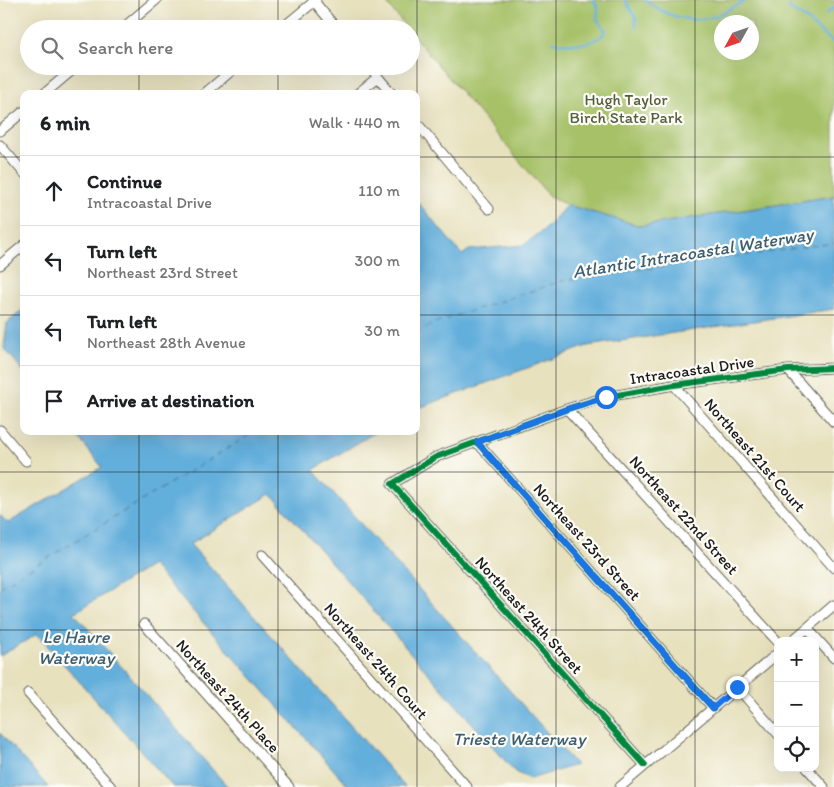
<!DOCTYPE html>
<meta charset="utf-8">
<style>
body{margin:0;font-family:Itim,sans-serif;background:#f6f6f6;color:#202124}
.controls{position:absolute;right:15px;bottom:15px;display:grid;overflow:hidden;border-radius:10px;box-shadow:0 5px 20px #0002}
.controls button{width:45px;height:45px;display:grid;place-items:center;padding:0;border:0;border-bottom:1px solid #e0e0e0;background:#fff;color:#202124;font:25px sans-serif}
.compass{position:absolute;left:714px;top:15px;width:45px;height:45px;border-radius:50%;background:#fff;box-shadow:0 5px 20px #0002;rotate:230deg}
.stop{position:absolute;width:15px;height:15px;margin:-11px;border:4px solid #1a73e8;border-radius:50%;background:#fff}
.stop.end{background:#1a73e8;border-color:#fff;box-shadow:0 1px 5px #0008}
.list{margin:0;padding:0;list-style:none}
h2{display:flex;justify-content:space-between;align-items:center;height:65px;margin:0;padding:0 20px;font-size:21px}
h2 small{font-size:16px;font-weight:400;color:#757577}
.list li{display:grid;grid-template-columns:32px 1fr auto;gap:15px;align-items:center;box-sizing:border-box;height:70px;padding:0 20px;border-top:1px solid #e0e0e0}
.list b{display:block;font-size:19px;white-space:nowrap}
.list p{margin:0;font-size:16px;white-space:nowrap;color:#757577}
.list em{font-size:16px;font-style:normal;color:#757577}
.icon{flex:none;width:28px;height:28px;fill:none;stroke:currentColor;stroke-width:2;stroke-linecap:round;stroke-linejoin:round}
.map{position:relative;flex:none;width:834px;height:787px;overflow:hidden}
.search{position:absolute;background:#fff;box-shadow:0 5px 20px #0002;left:20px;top:20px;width:400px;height:55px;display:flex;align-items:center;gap:12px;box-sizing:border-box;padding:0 18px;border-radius:28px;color:#757577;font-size:19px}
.panel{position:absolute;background:#fff;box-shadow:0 5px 20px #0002;left:20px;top:90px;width:400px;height:345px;border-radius:10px}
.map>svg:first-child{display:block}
.green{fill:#a6c168;stroke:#616e42;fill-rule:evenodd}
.water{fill:#63afdc;stroke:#40667c}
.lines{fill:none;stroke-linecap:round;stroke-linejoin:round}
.stream{stroke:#63afdc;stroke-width:2.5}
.ferry{stroke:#3c5e72;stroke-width:1;stroke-dasharray:6 5;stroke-linecap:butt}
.street-casing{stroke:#636155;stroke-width:11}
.street{stroke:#fff;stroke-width:9}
.cycleway-casing{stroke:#fdfcf7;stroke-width:9}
.cycleway{stroke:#00873e;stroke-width:6}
.route{stroke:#1a73e8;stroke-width:6}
.grid{fill:none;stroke:#1c1c1c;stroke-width:1;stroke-opacity:0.55}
.labels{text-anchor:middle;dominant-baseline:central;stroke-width:4.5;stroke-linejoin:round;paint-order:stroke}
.park-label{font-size:16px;fill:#535e3a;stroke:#fdfcf7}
.street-label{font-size:16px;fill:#1c1c1c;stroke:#fdfcf7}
.water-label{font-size:18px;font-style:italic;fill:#3c5e72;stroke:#fdfcf7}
</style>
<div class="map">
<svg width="834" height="787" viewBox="0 0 834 787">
<rect width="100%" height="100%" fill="#fdfcf7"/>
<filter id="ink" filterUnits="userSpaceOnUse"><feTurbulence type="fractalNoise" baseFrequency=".02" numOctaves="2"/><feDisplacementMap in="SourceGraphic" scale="10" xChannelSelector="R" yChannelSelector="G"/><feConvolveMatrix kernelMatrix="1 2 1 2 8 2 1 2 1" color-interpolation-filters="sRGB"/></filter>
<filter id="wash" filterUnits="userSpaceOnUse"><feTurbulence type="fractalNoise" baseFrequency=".0096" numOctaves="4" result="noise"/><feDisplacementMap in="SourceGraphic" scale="20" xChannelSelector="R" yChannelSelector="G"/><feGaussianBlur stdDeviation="1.12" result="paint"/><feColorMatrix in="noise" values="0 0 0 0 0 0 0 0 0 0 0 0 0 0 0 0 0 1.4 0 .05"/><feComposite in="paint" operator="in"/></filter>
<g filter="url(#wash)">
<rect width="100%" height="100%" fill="#e7e1be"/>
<path class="green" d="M384,0H834V196L640,226L567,205L550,197L411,33V29H408ZM722,22H752V52H722Z"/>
<path class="water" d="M834,196V309L587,346L416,409V200L462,255L469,250L524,245L547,227L567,205L640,226Z
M24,309V372L4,348L7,323Z
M73,431H377L313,470L576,765L530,779L515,772L271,494L190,544L405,787H349L152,565L74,613L228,787H173L37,634L0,656V515L8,523L102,467Z
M0,733L48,787H0Z"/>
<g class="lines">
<path class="stream" d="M625,0L636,19V27
M645,0C667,17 696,27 722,13C731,9 738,4 747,0
M789,0V9L806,19L812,25L834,43
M826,14L834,8
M553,42C572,44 593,48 606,31L597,19L598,7L593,0"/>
<path class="ferry" d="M416,334L434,323L565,280L834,243
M0,587L256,431"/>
</g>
</g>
<g filter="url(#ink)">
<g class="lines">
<defs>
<path id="street" d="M313,0L337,29
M122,29L156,0
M281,29L316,0
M369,66L392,94
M44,94L77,66
M204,94L237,66
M357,94L378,77
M416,122L489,209
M0,131L24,111
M0,145L24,173
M0,265L24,245
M788,370L834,422
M674,385L834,568
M567,409L778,642
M0,430L26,461
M477,442L713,708
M262,555L467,787
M144,624L289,787
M807,628L834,658
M792,641L834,605
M737,687L778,734
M28,693L111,787
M645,765L392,484L436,457L567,409L606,397L674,385L788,370L834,368
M807,768L824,787
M620,787L778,653"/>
</defs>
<use href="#street" class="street-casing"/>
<use href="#street" class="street"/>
<defs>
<path id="cycleway" d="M477,442L713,708
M645,765L392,484L436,457L567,409L606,397L674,385L788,370L834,368"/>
</defs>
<use href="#cycleway" class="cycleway-casing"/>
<use href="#cycleway" class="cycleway"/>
</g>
</g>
<g class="lines" filter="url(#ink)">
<path class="route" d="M606,397L567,409L477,442L713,708L737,687"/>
</g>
<path class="grid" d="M139,0V29M278,0V29M417,0V787M556,0V787M695,0V787M139,66V94M278,66V94M0,157H24M416,157H834M0,315H24M416,315H834M139,431V787M278,431V787M0,472H834M0,630H834"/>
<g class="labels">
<g class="park-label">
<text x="626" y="99">Hugh Taylor<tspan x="626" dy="18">Birch State Park</tspan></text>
</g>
<g class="street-label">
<text transform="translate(692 370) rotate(-8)">Intracoastal Drive</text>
<text transform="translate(755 455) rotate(49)">Northeast 21st Court</text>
<text transform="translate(684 515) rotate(48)">Northeast 22nd Street</text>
<text transform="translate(587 542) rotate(48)">Northeast 23rd Street</text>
<text transform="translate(529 615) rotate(48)">Northeast 24th Street</text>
<text transform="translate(376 661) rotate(49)">Northeast 24th Court</text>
<text transform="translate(228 696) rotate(48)">Northeast 24th Place</text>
</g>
<g class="water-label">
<text transform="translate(693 253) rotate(-9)">Atlantic Intracoastal Waterway</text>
<text x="76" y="637">Le Havre<tspan x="76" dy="21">Waterway</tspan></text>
<text x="519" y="739">Trieste Waterway</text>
</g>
</g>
</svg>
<div class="controls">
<button>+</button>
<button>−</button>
<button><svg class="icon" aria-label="locate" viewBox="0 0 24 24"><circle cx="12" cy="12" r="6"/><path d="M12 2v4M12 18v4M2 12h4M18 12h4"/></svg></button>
</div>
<svg class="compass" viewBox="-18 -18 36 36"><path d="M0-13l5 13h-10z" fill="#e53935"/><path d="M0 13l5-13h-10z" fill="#757577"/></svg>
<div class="stop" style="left:606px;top:397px"></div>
<div class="stop end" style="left:737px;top:687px"></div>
<div class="search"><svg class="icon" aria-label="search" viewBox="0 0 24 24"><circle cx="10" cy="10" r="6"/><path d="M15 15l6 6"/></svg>Search here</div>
<section class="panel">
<h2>6 min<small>Walk · 440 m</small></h2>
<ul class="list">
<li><svg class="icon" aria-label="ahead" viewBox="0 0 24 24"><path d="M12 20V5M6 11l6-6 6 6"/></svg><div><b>Continue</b><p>Intracoastal Drive</p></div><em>110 m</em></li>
<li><svg class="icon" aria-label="left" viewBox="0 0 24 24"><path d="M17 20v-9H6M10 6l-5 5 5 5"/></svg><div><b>Turn left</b><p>Northeast 23rd Street</p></div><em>300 m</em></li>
<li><svg class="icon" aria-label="left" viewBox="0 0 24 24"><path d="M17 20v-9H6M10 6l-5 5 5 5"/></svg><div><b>Turn left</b><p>Northeast 28th Avenue</p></div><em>30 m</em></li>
<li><svg class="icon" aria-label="arrive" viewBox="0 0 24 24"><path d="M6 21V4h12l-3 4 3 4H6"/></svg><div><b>Arrive at destination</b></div></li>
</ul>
</section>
</div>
